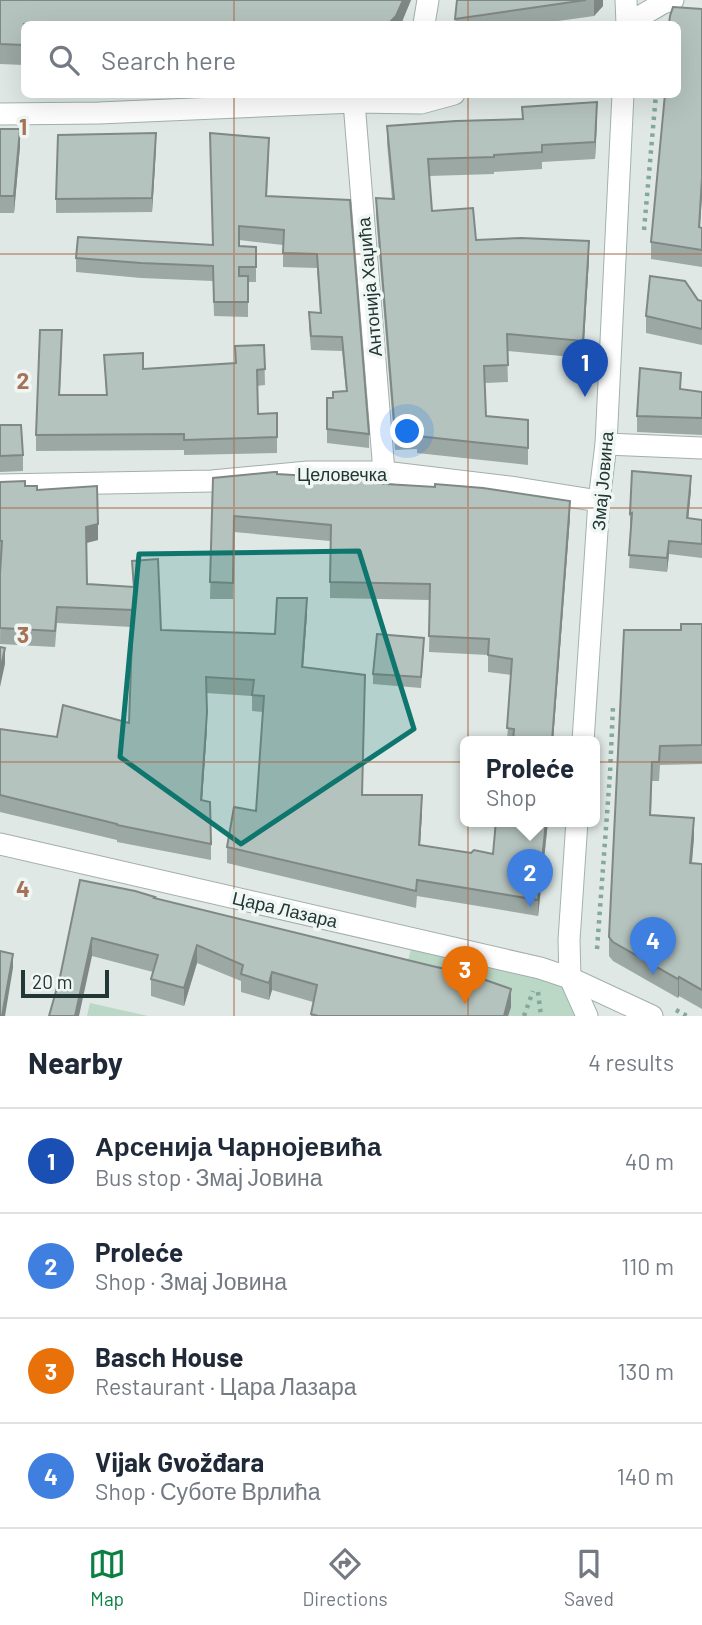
<!DOCTYPE html>
<meta charset="utf-8">
<style>
body{margin:0;font-family:Barlow,sans-serif;background:#f6f6f7;color:#1f2937}
.scale{position:absolute;left:21px;bottom:18px;width:88px;box-sizing:border-box;padding-left:7px;border:4px solid #223633;border-top:0;font-size:19px;line-height:24px;white-space:nowrap;color:#223633;-webkit-text-stroke:5px #eff6f3;paint-order:stroke}
.you{position:absolute;left:408px;top:432px;width:24px;height:24px;margin:-18px;border:5px solid #fff;border-radius:50%;background:#1a73e8;box-shadow:0 0 0 10px #1a73e833}
.badge{display:grid;place-items:center;width:46px;height:46px;border-radius:50%;background:#0b8043;color:#fff;font-size:23px;font-weight:700}
.pin{position:absolute;translate:-50% -58px;filter:drop-shadow(0 2px 4px #0008)}
.pin::after{content:'';position:absolute;top:37px;width:24px;height:21px;background:inherit;clip-path:polygon(0 0,100% 0,50% 100%)}
.popup{position:absolute;left:460px;top:736px;width:140px;height:91px;box-sizing:border-box;display:grid;place-content:center;border-radius:10px;background:#fff;filter:drop-shadow(0 2px 5px #0005);font-size:23px;white-space:nowrap;color:#747a83}
.popup b{font-size:26px;color:#1f2937}
.popup::after{content:'';position:absolute;left:50%;top:100%;margin-left:-14px;border:14px solid transparent;border-top-color:#fff}
.list{margin:0;padding:0;list-style:none}
h2{display:flex;justify-content:space-between;align-items:center;height:91px;margin:0;padding:0 28px;font-size:30px}
h2 small{font-size:23px;font-weight:400;color:#747a83}
.list li{display:grid;grid-template-columns:46px 1fr auto;gap:21px;align-items:center;box-sizing:border-box;height:105px;padding:0 28px;border-top:2px solid #e0e1e3}
.list b{display:block;font-size:26px;white-space:nowrap}
.list p{margin:0;font-size:23px;white-space:nowrap;color:#747a83}
.list em{font-size:23px;font-style:normal;color:#747a83}
.icon{flex:none;width:38px;height:38px;fill:none;stroke:currentColor;stroke-width:2;stroke-linecap:round;stroke-linejoin:round}
.map{position:relative;flex:none;width:702px;height:1016px;overflow:hidden}
.search{position:absolute;background:#fff;box-shadow:0 7px 28px #0002;left:21px;right:21px;top:21px;height:77px;display:flex;align-items:center;gap:18px;box-sizing:border-box;padding:0 24px;border-radius:10px;color:#747a83;font-size:26px}
.sheet{height:511px;background:#fff}
nav{display:flex;justify-content:space-around;align-items:center;box-sizing:border-box;height:98px;border-top:2px solid #e0e1e3;background:#fff;font-size:19px;color:#747a83}
nav a{display:grid;justify-items:center;gap:4px}
nav .on{color:#0b8043}
.map>svg:first-child{display:block}
.green{fill:#bbd7c5}
.lines{fill:none;stroke-linecap:round;stroke-linejoin:round}
.street-casing{stroke:#a3afac;stroke-width:23}
.secondary-casing{stroke:#a0b3ad;stroke-width:23}
.path{stroke:#84a8a0;stroke-width:4.5;stroke-dasharray:3.5 5;stroke-linecap:butt}
.street{stroke:#fff;stroke-width:21}
.secondary{stroke:#fff;stroke-width:21}
.wall{fill:#9ca8a3}
.shaded-wall{fill:#7f8885}
.building{fill:#b5c3be;stroke:#7f8885;stroke-width:2}
.marked{fill:#0f766e;fill-opacity:0.2;stroke:#0f766e;stroke-width:5;stroke-linejoin:round}
.grid{fill:none;stroke:#a77357;stroke-width:2;stroke-opacity:0.55}
.labels{text-anchor:middle;dominant-baseline:central;stroke-width:7;stroke-linejoin:round;paint-order:stroke}
.street-label{font-size:18px;fill:#223633;stroke:#eff6f3}
.grid-label{font-size:23px;text-anchor:middle;font-weight:bold;fill:#a77357;stroke:#eff6f3;stroke-width:7;stroke-linejoin:round;paint-order:stroke}
</style>
<div class="map">
<svg width="702" height="1016" viewBox="0 0 702 1016">
<rect width="100%" height="100%" fill="#dfe8e5"/>
<path class="green" d="M413,942L566,982L582,1016H393Z
M90,1003L148,1016H87Z"/>
<g class="lines">
<defs>
<path id="street" d="M424,24L428,0
M627,24L663,3L673,0
M354,102L384,472
M606,444L702,448
M0,485L212,481L308,472H384L517,488L599,501
M0,844L540,968L570,978L652,1016"/>
<path id="secondary" d="M626,0L627,24
M0,114L99,113L354,102L421,103L454,94
M583,741L599,501L606,444L623,94
M577,821L569,940L570,978L587,1016"/>
</defs>
<use href="#street" class="street-casing"/>
<use href="#secondary" class="secondary-casing"/>
<path class="path" d="M644,230L656,94
M597,949L610,774L613,706
M538,992L541,1016
M676,1010L687,1016
M524,1016L533,991"/>
<use href="#street" class="street"/>
<use href="#secondary" class="secondary"/>
</g>
<path class="wall" d="M0,0H411L401,24H24V65L0,64Z
M457,0H603V6L594,16L537,24H455Z
M522,107L597,119L595,159L542,162V169L494,172V174L429,176L432,211L476,240L589,258L583,358L507,351L508,382L485,383L486,416L528,420V465L417,453V449L395,450L376,215V198L392,199L387,143V126L522,119Z
M0,129L20,146L14,213H0Z
M156,147L152,212L56,213V199Z
M269,153L267,196L350,200L369,434V448L327,443V398H333V392L346,391L342,351L311,350L309,327V312L320,313L317,268L283,267V245L239,240V246L256,247V282H248V317L214,316L213,281L141,278L76,272V258L212,245Z
M700,227L702,228V267L651,259V242Z
M698,300L702,301V345L646,333V316Z
M264,345L265,385L257,386L258,414L277,413V453L184,455V450L36,451V435L62,346L60,395H106L104,355L143,369L235,363Z
M681,389L702,392V435L637,432V416Z
M0,425L23,455V471L0,472Z
M277,474L369,483L570,517L553,741H507L511,675L488,672V655L429,652L430,600L330,598V541L234,532L233,599H210L213,478Z
M0,482L25,486L37,490L98,540L86,543L87,584L133,587L132,561L161,630L275,634L307,614L303,667L362,795L422,812L420,845L471,853L493,854L496,821H548L538,916L417,896L416,908L227,863V847L256,811L263,712L252,711V696L206,693L207,728L202,800L211,844V860L117,842V840L0,812V729L57,737L129,723L132,627L57,623L55,647L0,644L1,557H0Z
M691,490L688,518L702,520V558L669,554L667,572L629,568L631,527H630V514Z
M702,624V764L660,765L659,781H652L651,815L694,837L692,863L702,864V1009L679,996L678,998L613,961L609,956V937L681,630Z
M424,648L421,688L373,684V674Z
M80,880L155,898L511,1007L508,1016H311L313,1002L272,990L269,1000L241,992V981L197,963L184,1006L151,996V979L153,972L92,956L60,977Z"/>
<path class="shaded-wall" d="M403,0H411L401,24H388Z
M594,0H603V6L594,16Z
M597,102V119L595,159V142Z
M20,129V146L14,213V196Z
M156,133V147L152,212V198Z
M702,178V195L699,244V227Z
M589,241V258L583,358V341Z
M691,476V490L687,532V518Z
M570,501V517L553,741H552Z
M98,524V540L86,543V527Z
M669,541V554L667,572V558Z
M307,598V614L302,683V667Z
M5,648V664L0,687V671Z
M207,712V728L201,816V800Z
M422,795V812L419,861V845Z
M694,818V837L690,881V863Z
M546,821H548L538,916V900Z
M92,938V956L79,1016H75Z
M197,945V963L184,1006V988Z
M13,954V968L5,1016H2Z
M272,972V990L269,1000V983Z
M679,977V996L678,998V979Z
M511,989V1007L508,1016H504Z"/>
<path class="building" d="M0,0H403L396,16L388,24H24V45L0,44Z
M457,0H586L455,19Z
M673,7L702,9V178L699,227L702,228V250L651,242L665,94H677V24H669L670,16Z
M597,102L595,142L542,145V152L494,155V157L428,159L432,211L473,208L476,240L521,238L589,241L583,341L507,334L508,365L484,366L486,416L528,420V448L417,436V432L395,433L376,198L394,199L387,126L456,121L523,119L522,107Z
M0,129H20L14,196H0Z
M156,133L152,198L56,199L58,135Z
M210,133L269,138L266,196L350,200L369,434L327,429V398H333V392L347,391L342,337L311,336L309,312L321,313L317,254L283,253L284,230L239,226V246L256,247V267H239V276H248V302H214L213,266L141,263L76,258L78,237L213,245Z
M650,276L685,281L698,300L702,301V329L646,316Z
M40,330H62L59,395H107L104,355L143,353V369L236,363L235,346L264,345L265,369L257,370L258,414L277,413V437L184,440V434L36,435Z
M640,368L681,373L680,389L702,392V418L637,416Z
M0,425H21L23,455L0,456Z
M632,471L691,476L687,518L702,520V544L669,541L667,558L629,555L632,513L630,514Z
M274,472H277V474L326,477V475L369,477V483L435,487V484L483,488L570,501L552,741H513L514,729L507,728L512,659L488,655L489,639L429,636L430,584L330,582L331,525L234,516L233,583L210,582L213,478Z
M25,481V486H37V490L97,486L98,524L86,527L87,584L134,587L132,561L158,559L161,630L275,634L277,598H307L302,667L365,675L362,795H422L419,845L471,853L474,850L493,854L496,821H546L538,900L417,880L416,891L227,847L234,807L256,811L264,696L252,695L254,680L206,677L207,712L201,800L210,802L211,844L117,825V824L0,795V729L57,737L63,705L129,723L133,610L57,607L55,631L0,628V574L2,541H0V482Z
M681,624H702V745L660,746L659,762H652L650,815L694,818L690,863L702,864V990L679,977L678,979L613,942L609,937L624,630H681Z
M377,634L424,638L421,677L373,674Z
M0,647L5,648L0,671Z
M80,880L135,891L155,897L154,898L432,966L454,971V969L511,989L504,1016H318L311,1014L317,985L272,972L269,983L241,974L243,965L197,945L184,988L151,979L158,955L92,938L75,1016H49L60,977Z
M0,951L13,954L2,1016H0Z"/>
<path class="marked" d="M359,551L414,729L241,844L120,757L139,554Z"/>
<path class="grid" d="M234,0V24M468,0V24M234,94V1016M468,94V1016M0,254H702M0,508H702M0,762H702"/>
<g class="labels">
<g class="street-label">
<text transform="translate(369 287) rotate(-95)">Антонија Хаџића</text>
<text x="342" y="474">Целовечка</text>
<text transform="translate(602 481) rotate(-85)">Змај Јовина</text>
<text transform="translate(285 909) rotate(13)">Цара Лазара</text>
</g>
</g>
<g class="grid-label">
<text x="23" y="135">1</text>
<text x="23" y="389">2</text>
<text x="23" y="643">3</text>
<text x="23" y="897">4</text>
</g>
</svg>
<div class="scale">20 m</div>
<div class="you"></div>
<div class="pin badge" style="left:585px;top:397px;background:#1a4fb4">1</div>
<div class="pin badge" style="left:530px;top:907px;background:#3f7fe0">2</div>
<div class="popup"><b>Proleće</b>Shop</div>
<div class="pin badge" style="left:465px;top:1004px;background:#e8710a">3</div>
<div class="pin badge" style="left:653px;top:975px;background:#3f7fe0">4</div>
<div class="search"><svg class="icon" aria-label="search" viewBox="0 0 24 24"><circle cx="10" cy="10" r="6"/><path d="M15 15l6 6"/></svg>Search here</div>
</div>
<section class="sheet">
<h2>Nearby<small>4 results</small></h2>
<ul class="list">
<li><span class="badge" style="background:#1a4fb4">1</span><div><b>Арсенија Чарнојевића</b><p>Bus stop · Змај Јовина</p></div><em>40 m</em></li>
<li><span class="badge" style="background:#3f7fe0">2</span><div><b>Proleće</b><p>Shop · Змај Јовина</p></div><em>110 m</em></li>
<li><span class="badge" style="background:#e8710a">3</span><div><b>Basch House</b><p>Restaurant · Цара Лазара</p></div><em>130 m</em></li>
<li><span class="badge" style="background:#3f7fe0">4</span><div><b>Vijak Gvožđara</b><p>Shop · Суботе Врлића</p></div><em>140 m</em></li>
</ul>
</section>
<nav>
<a class="on"><svg class="icon" aria-label="map" viewBox="0 0 24 24"><path d="M3 6l6-2 6 2 6-2v14l-6 2-6-2-6 2zM9 4v14M15 6v14"/></svg>Map</a>
<a><svg class="icon" aria-label="directions" viewBox="0 0 24 24"><path d="M12 3l9 9-9 9-9-9zM9 14v-3h6M13 9l2 2-2 2"/></svg>Directions</a>
<a><svg class="icon" aria-label="saved" viewBox="0 0 24 24"><path d="M7 4h10v16l-5-4-5 4z"/></svg>Saved</a>
</nav>
